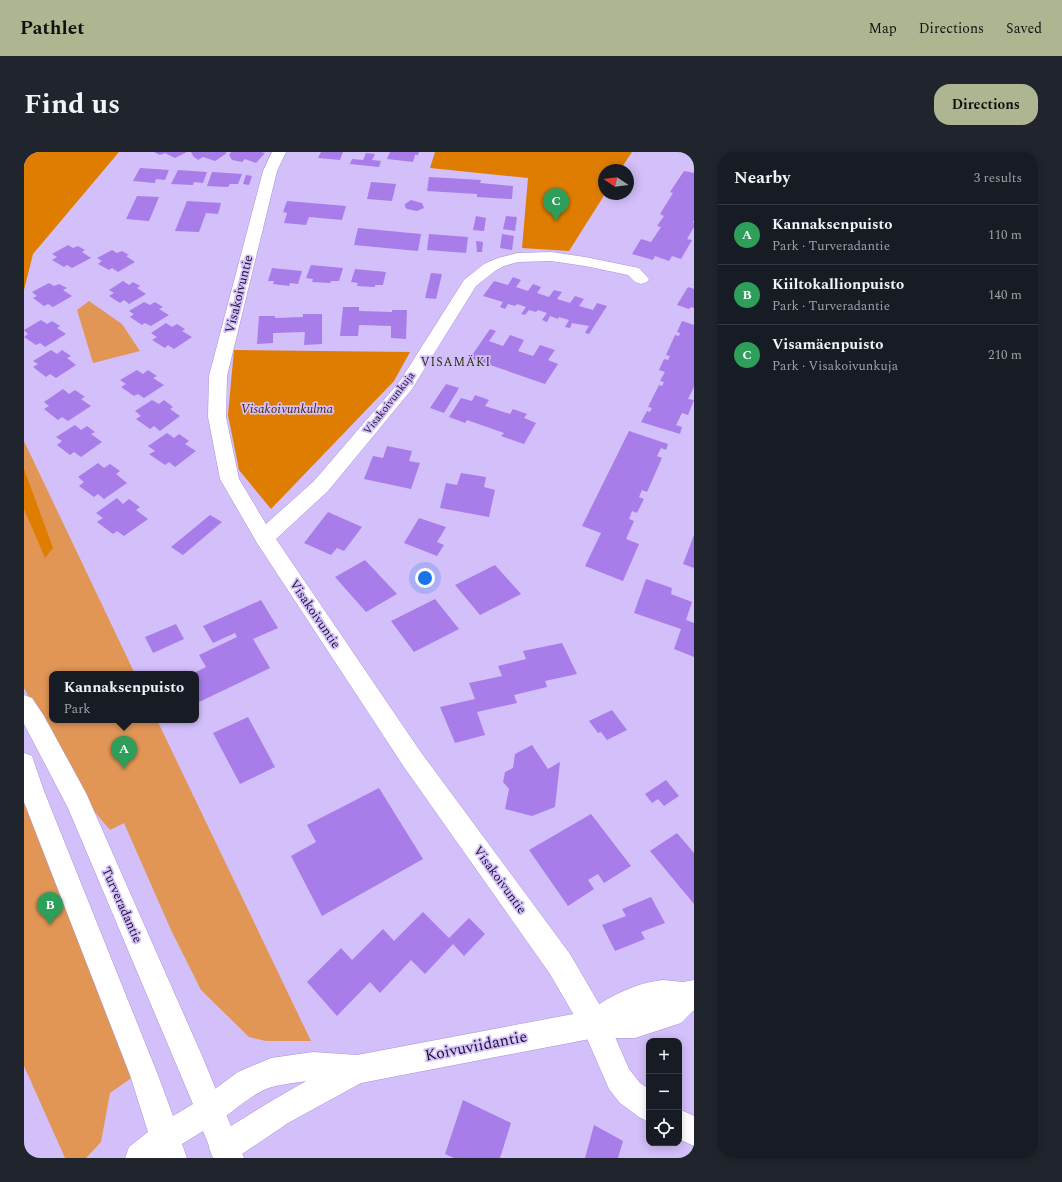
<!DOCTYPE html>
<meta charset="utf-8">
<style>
body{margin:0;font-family:Spectral,serif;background:#20242c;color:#f1f3f6}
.controls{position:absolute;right:12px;bottom:12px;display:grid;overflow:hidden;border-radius:8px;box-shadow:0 2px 10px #0003}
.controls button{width:36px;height:36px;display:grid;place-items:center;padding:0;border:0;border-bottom:1px solid #363941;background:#171b24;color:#f1f3f6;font:20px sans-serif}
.compass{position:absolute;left:574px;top:12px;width:36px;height:36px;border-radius:50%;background:#171b24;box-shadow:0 2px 10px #0003;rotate:283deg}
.you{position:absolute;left:401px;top:426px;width:14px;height:14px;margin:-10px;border:3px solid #fff;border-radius:50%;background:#1a73e8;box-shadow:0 0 0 6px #1a73e833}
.badge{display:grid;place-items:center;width:26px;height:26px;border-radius:50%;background:#adb591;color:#fff;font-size:13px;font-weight:700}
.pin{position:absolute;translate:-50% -33px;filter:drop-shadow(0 1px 2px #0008)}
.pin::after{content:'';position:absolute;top:21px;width:14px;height:12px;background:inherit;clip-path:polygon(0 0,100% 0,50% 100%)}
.popup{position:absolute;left:25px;top:519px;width:150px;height:52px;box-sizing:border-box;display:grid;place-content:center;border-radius:8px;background:#171b24;filter:drop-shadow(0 1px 3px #0005);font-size:13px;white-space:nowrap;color:#9ea1a6}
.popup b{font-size:15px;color:#f1f3f6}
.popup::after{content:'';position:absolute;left:50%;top:100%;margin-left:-8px;border:8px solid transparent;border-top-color:#171b24}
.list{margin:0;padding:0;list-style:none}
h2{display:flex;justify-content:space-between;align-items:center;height:52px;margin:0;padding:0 16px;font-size:17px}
h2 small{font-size:13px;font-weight:400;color:#9ea1a6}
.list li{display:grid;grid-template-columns:26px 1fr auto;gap:12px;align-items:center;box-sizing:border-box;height:60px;padding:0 16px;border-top:1px solid #363941}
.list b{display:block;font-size:15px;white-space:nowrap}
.list p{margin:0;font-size:13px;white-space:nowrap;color:#9ea1a6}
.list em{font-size:13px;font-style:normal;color:#9ea1a6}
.icon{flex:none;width:22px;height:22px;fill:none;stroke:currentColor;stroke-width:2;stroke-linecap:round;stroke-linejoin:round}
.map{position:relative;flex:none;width:670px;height:1006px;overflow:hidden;border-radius:16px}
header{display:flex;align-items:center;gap:24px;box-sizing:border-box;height:56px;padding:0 20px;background:#adb591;color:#111}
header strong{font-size:19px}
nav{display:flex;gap:22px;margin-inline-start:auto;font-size:14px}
.intro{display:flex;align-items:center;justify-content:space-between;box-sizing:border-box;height:96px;padding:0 24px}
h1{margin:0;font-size:28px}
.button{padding:10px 18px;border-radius:16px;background:#adb591;color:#111;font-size:14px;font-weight:700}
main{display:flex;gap:24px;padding:0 24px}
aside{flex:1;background:#171b24;border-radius:16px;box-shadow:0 2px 10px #0003}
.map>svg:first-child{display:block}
.green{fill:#e19656}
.forest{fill:#df7d01}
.building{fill:#a87dea}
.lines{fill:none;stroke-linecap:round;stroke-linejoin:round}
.minor-casing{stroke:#ab92d9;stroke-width:1}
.tertiary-casing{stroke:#ab92d9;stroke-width:1}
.secondary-casing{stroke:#ab92d9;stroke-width:1}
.minor{fill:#fff;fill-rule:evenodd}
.tertiary{fill:#fff;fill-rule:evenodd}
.secondary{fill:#fff;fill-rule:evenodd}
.labels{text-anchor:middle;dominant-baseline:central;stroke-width:3.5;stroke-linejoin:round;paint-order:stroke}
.far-street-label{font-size:11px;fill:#1d122d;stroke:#d3bffa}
.far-neighbourhood-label{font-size:12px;letter-spacing:1px;fill:#29310a;stroke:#d3bffa}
.street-label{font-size:13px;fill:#1d122d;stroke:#d3bffa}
.park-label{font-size:13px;font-style:italic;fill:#4f2900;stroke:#d3bffa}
.near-street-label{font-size:16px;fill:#1d122d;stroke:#d3bffa}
</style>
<header>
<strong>Pathlet</strong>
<nav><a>Map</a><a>Directions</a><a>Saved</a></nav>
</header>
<div class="intro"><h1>Find us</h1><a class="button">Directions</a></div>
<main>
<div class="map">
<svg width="670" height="1006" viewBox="0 0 670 1006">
<rect width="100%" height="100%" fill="#d3bffa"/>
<path class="green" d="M65,149L98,172L116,199L69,211L53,158Z
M0,289L111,522H28V568H133L287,889H242L225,885L177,838L147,778L100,671L86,678L59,646L0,536Z
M0,642L109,925L86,941L77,990L62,1006H41L0,914Z"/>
<path class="forest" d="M0,0H95L9,102L0,138Z
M411,0H608L596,18H580L581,42L545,99L498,96L504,26L406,16Z
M210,198L386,200L370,229L247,357L215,318L204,263Z
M0,317L29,396L21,406L0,357Z"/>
<path class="building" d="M130,0H163L151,6L141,1L136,3Z
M167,0H201L203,1L191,9L179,5L174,8L169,4Z
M207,0H237L241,1L232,11L221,7L218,10L208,8L205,3Z
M297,0H319L316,8L294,6Z
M366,0H395L394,3H391L389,10L363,7Z
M342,1L351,2L348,8L357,9L355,15L326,12L328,7L339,8Z
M116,16L145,18L141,28L132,27L131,31L109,29Z
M154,18L183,20L179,31L170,30L169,33L147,32Z
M660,19L670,21V68L669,71H670V75L663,87L668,88L657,107L648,104L645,109L631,104L629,108L608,102L617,87L627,90L637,75L633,74L640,64L636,62L649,41L646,40Z
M188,20L218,22L214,32H206L204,35L183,34Z
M222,23L228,24L225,33L219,32Z
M405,25L457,28L456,31L489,34L488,47L453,45V42L403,39Z
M347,30L372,32L368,49L343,47Z
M113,44L135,45L125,69L102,67Z
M387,48L398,51L400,56L393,59L383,57L381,55V52Z
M163,49L197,51L194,62L182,61L175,80L151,79Z
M263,49L322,54L318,68L285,65L282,73L260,71L263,61L259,60Z
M452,64L462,66L460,79L449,78Z
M482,64L493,65L491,79L479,77Z
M334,76L397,82L394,99L330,93Z
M405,82L444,85L442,101L403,98Z
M478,82L490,84L488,98L476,96Z
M452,89L459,90L458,100H453Z
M44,93L49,96L54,94L61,98L58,100L67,106L48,116L43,113L40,115L28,108L33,105L28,102Z
M88,98L93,101L98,99L105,103L102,104L111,110L94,120L88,116L85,118L74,112L78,109L73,106Z
M287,113L319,116L315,129H307L306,131L288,130L289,127L282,126Z
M248,116L278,119L274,132L266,131L265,134L249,132L250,129H244Z
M331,117L362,120L359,133H351V135L333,134L334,131L327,130Z
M407,121L418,122L412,147L401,146Z
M489,125L497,128L492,135L504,139L509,132L517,135L513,141L525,145L530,138L538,140L533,147L546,151L551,144L560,147L555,154L569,158L573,151L583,154L565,182L561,181L565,174L548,171L546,176L541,175L545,168L535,165L534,167L526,164L523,170L518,168L523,161L514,158L512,160L505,158L501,163L497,162L502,155L493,152L491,154L484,152L481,157L476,155L479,150L459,144L470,129L484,133Z
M99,129L105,133L109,130L116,134L113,136L122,142L105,152L100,148L96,151L85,144L90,141L85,138Z
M25,131L30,134L35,132L43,136L39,138L48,144L29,155L24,152L20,154L9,146L13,144L8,140Z
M664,135L670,137V156L667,155L665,157L653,153Z
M120,150L126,153L131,150L139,155L135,157L145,163L127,174L121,171L118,173L106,165L110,162L105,159Z
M319,155H335V159L368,160V158H383L382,187L367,186V174L335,173L334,184H316Z
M279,162H298V192L280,193L281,180L249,181V191L233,192L235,164H251V166L279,165Z
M17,168L23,172L28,169L36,174L33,176L42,182L21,195L16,191L12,193L0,185L4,182L0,178Z
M658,169L670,173V235L664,247L670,248L664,263L658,261L652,273L658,275L656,282L617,270L623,259L626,260L628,256L624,255L635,233L638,234L640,230L636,229L641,220L635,218L640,207L644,208L646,204L642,203L651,183L655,184L656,181L653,180Z
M142,171L148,175L153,172L161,177L158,179L168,185L150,197L144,193L141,196L128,188L133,185L127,181Z
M466,177L472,179L465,189L479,194L486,183L500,188L494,199L509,204L516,193L531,198L524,208L534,212L521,232L446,206Z
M27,198L33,202L38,198L47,204L43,206L52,213L32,226L26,222L22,225L9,215L14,212L9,209Z
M113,218L119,222L124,218L133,224L129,226L140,233L120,246L114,242L110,244L97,235L102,232L96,228Z
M422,232L435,236L420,261L406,256Z
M39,237L45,242L51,238L61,245L57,247L67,254L44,269L38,265L34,268L20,257L25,254L20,250Z
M451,243L465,248L461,254L486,262L489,257L503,262L500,266L512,271L500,292L477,284L480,281L443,268L441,271L425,265L437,246L448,249Z
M128,248L135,252L140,248L149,255L146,257L156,264L136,279L130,274L126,277L112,267L117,264L111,259Z
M51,273L57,278L63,274L71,280L67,282L78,290L57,305L50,300L46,303L33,293L38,289L32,285Z
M605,279L644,292L642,298L637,296L633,304L638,306L623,340L618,338L615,345L620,347L613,361L608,359L605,367L610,369L602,387L615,392L599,429L561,414L577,381L558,374Z
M143,281L150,286L155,282L165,289L161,292L172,299L151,315L145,310L141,313L125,302L131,299L124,294Z
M363,294L388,299L385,309L396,311L387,337L340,327L349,304L359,306Z
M74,311L80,316L86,312L96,319L92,322L103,331L80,347L74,342L70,345L55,334L60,330L54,325Z
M437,321L462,325L460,335L471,338L465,365L416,356L422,331L433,333Z
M93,346L99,352L105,347L116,355L112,358L124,367L100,384L93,379L89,382L73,370L79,366L72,361Z
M304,360L338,375L320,399L313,396L307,403L280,391Z
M186,363L198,370L159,403L147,395Z
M395,366L422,375L413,390L420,393L413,404L380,391Z
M670,383V416L659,412Z
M341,408L373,442L342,460L311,425Z
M471,413L497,442L456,463L431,433Z
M622,427L648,436L647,442L668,450L662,468L670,471V505L650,497L657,477L610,461Z
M411,447L435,477L390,500L367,469Z
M237,448L254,476L229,487L246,516L173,551L172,548V522H168L182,515L175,503L213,485L211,481L189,491L179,474Z
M152,472L160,487L129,501L121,485Z
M538,491L553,522L521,529L523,535L490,543L493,551L453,560L461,583L431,591L416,555L451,547L445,531L478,524L474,514L502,507L499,499Z
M588,558L603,578L583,588L577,580L574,581L565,569Z
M224,565L251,615L216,632L189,581Z
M508,593L524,617L536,610L531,655L508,664L481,657L485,637L479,630L481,620L489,616L491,602Z
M642,628L655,644L640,654L634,647L628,651L621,642Z
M355,636L399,707L298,764L267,704L292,690L283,673Z
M567,662L607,714L580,731L574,722L564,728L570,737L544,754L505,698Z
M653,681L670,701V752L626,699Z
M627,745L641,771L617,780L621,787L591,799L578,773L602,764L598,757Z
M399,760L425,786L445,766L461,782L440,804L429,792L401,822L387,808L356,841L346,830L313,864L283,830L317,796L328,808L359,777L370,789Z
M439,948L487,971L476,1006H430L421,1002Z
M570,973L599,989L594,1006H561Z"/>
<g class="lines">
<defs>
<path id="minor" d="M248,0H262L253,19L203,224L202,265L215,327L242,372L290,329L376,229L440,128L460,112L474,106L494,101L527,100L561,105L615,116L625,127L623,130L617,132L611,130L604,123L561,114L527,109L494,110L480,114L471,119L452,134L388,237L304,339L252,387L396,599L546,802L581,862L605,917L616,931L625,937V970L615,965L596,951L585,937L561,882L526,822L380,615L233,391L196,327L184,265L185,224L239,19Z
M655,957L670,964V994L655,987Z"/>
<path id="tertiary" d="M639,828L659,830L670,828V858L657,871L611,886H571L337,931L264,971L212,1006H189L185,996L189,985L244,951L282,929C266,932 250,932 236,940C218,949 205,965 186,973L176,968L171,958L176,948L214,920L247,906L289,900L333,903L565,859C588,843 611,831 639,828Z"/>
<path id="secondary" d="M0,543L8,546L20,564L62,641L179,906L220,1006H190L179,979L158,992L163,1006H101L105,995L124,980L106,923L0,650V601L8,604L20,639L134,923L149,964L169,952L44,656L0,572Z"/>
</defs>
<use href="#minor" class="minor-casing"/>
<use href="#tertiary" class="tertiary-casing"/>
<use href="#secondary" class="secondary-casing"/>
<use href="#minor" class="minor"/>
<use href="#tertiary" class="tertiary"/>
<use href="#secondary" class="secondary"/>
</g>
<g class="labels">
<g class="far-street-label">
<text transform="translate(365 251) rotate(-52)">Visakoivunkuja</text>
</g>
<g class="far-neighbourhood-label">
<text x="432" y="210">VISAMÄKI</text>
</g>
<g class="street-label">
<text transform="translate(215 142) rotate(-76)">Visakoivuntie</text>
<text transform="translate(291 462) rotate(56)">Visakoivuntie</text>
<text transform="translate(476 728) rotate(54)">Visakoivuntie</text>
<text transform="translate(98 753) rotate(66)">Turveradantie</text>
</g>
<g class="park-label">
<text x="263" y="257">Visakoivunkulma</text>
</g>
<g class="near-street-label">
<text transform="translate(452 894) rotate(-11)">Koivuviidantie</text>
</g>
</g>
</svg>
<div class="controls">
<button>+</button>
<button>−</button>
<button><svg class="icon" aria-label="locate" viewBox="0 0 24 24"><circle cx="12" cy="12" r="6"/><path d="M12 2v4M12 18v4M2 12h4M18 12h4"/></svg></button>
</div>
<svg class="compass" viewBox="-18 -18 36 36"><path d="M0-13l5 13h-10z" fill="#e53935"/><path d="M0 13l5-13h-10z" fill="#9ea1a6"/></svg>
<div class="you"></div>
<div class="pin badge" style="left:100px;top:617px;background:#2e9e5b">A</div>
<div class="popup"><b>Kannaksenpuisto</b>Park</div>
<div class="pin badge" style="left:26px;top:773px;background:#2e9e5b">B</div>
<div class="pin badge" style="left:532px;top:69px;background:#2e9e5b">C</div>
</div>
<aside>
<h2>Nearby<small>3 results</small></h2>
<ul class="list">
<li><span class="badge" style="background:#2e9e5b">A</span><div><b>Kannaksenpuisto</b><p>Park · Turveradantie</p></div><em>110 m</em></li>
<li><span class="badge" style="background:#2e9e5b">B</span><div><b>Kiiltokallionpuisto</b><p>Park · Turveradantie</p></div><em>140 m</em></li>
<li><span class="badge" style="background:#2e9e5b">C</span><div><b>Visamäenpuisto</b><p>Park · Visakoivunkuja</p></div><em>210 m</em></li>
</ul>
</aside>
</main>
